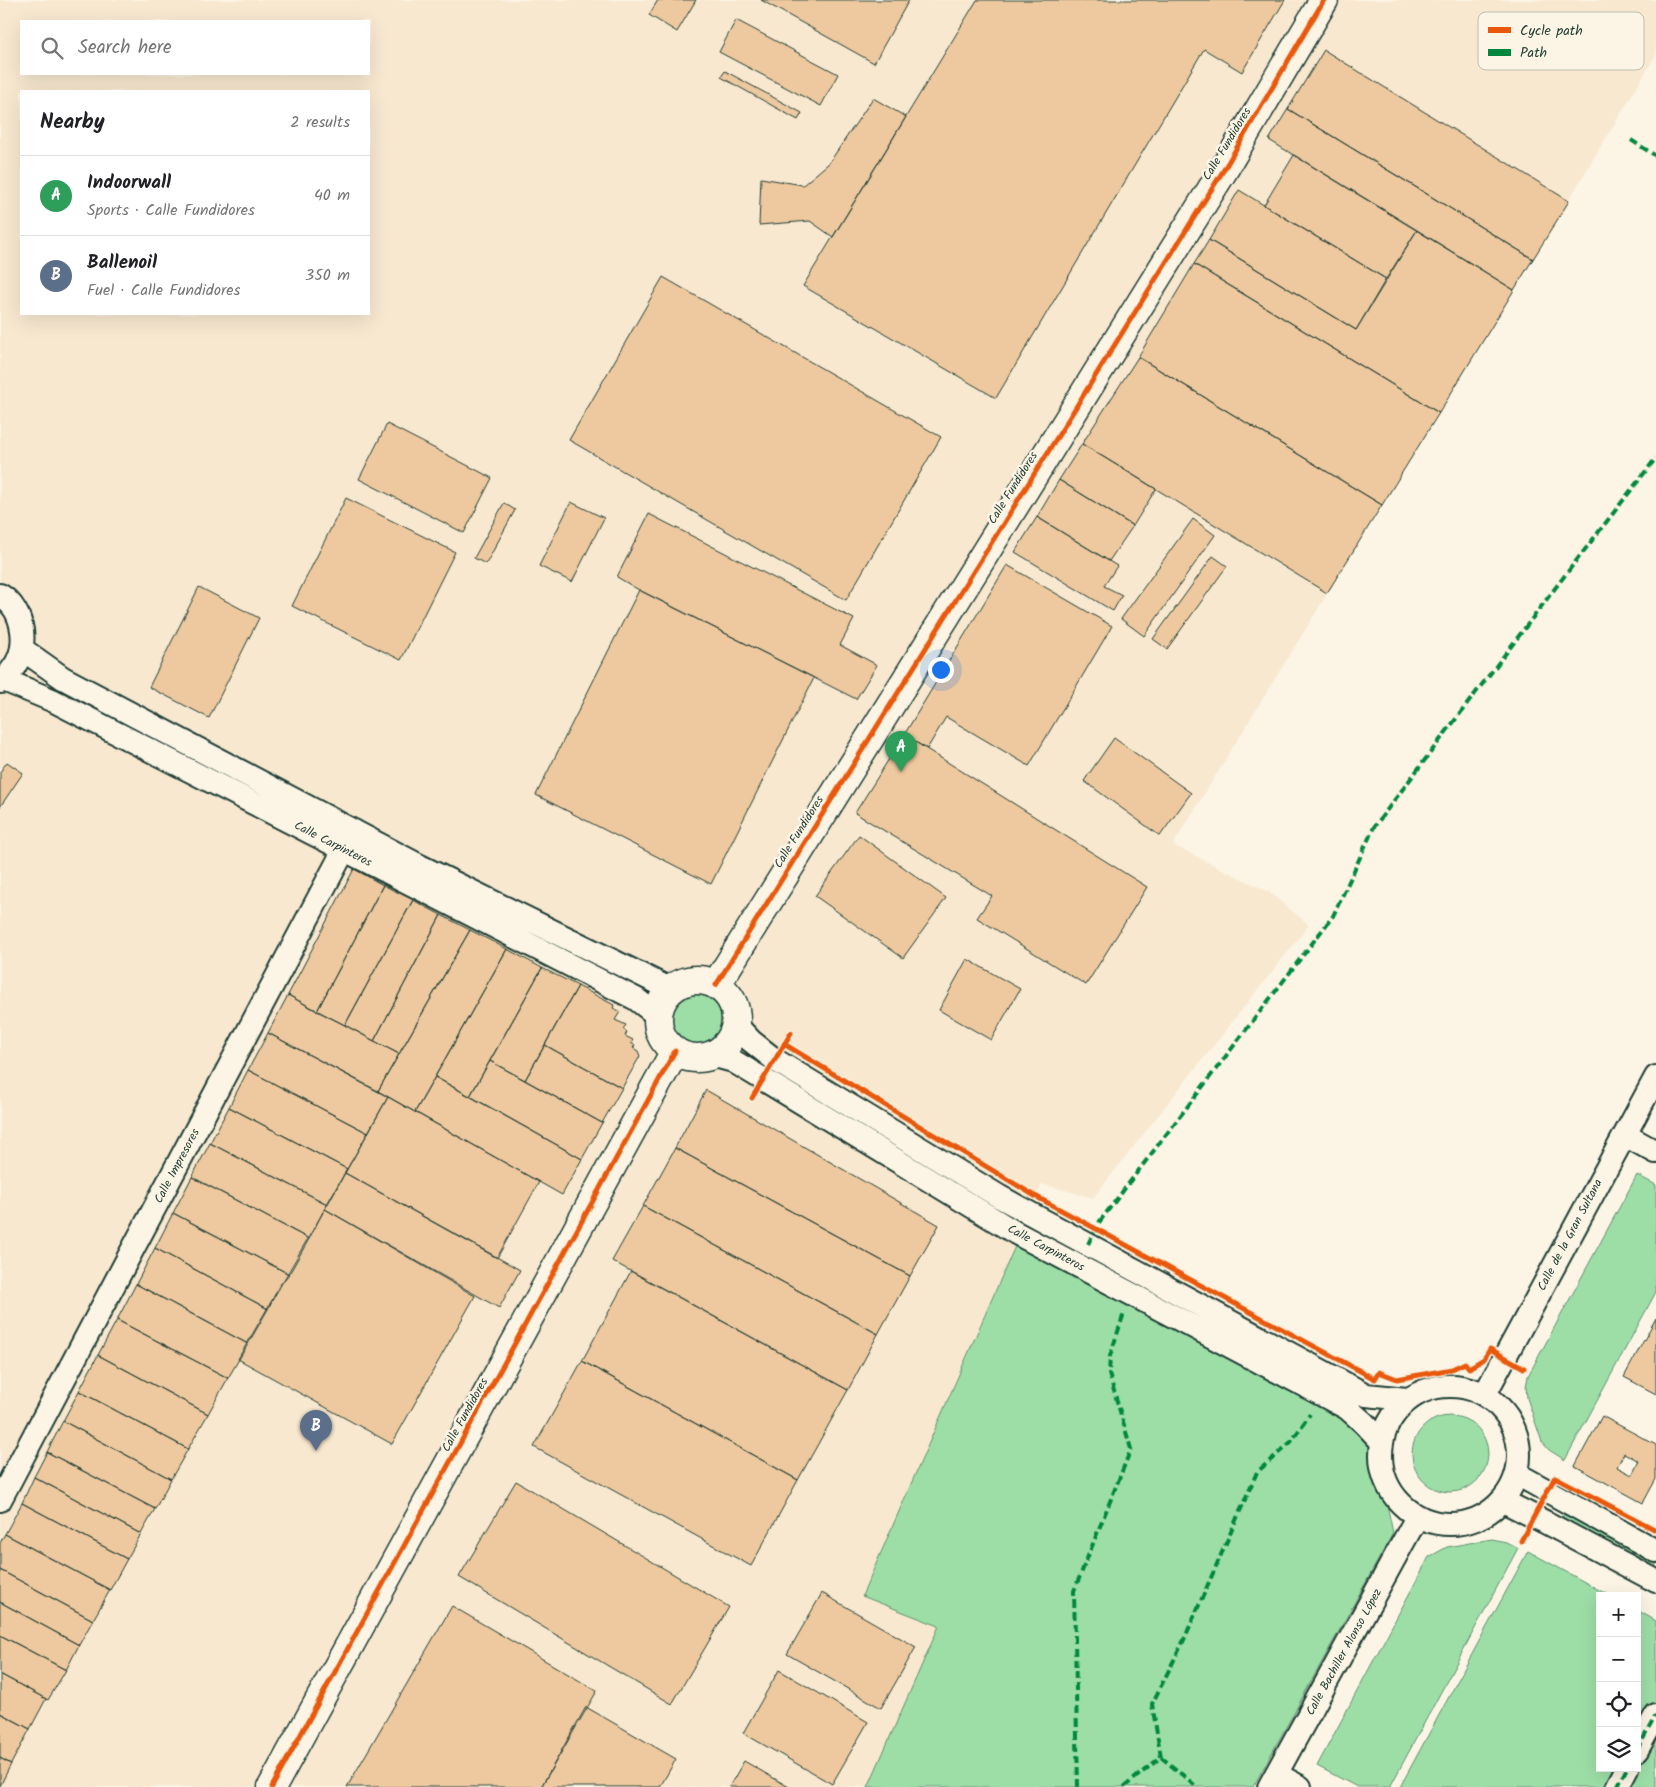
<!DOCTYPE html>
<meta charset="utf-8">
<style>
body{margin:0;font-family:Kalam,sans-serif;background:#f6f6f6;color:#202124}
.controls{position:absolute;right:15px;bottom:15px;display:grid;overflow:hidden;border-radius:0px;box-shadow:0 5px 20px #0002}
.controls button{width:45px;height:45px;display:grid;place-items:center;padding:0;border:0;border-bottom:1px solid #e0e0e0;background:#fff;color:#202124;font:25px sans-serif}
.you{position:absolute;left:940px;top:669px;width:18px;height:18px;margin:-12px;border:4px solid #fff;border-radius:50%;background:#1a73e8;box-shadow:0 0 0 8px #1a73e833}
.badge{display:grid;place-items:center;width:32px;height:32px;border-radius:50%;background:#d1495b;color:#fff;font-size:16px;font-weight:700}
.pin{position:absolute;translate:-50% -41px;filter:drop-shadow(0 1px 2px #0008)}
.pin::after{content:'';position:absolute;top:26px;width:18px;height:15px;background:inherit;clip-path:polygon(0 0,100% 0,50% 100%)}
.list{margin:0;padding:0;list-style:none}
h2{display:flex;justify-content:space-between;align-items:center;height:65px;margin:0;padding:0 20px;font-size:21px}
h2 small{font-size:16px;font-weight:400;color:#757577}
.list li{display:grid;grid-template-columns:32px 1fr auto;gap:15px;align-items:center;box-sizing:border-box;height:80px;padding:0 20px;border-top:1px solid #e0e0e0}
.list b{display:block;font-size:19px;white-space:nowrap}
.list p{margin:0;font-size:16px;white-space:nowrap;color:#757577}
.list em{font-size:16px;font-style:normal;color:#757577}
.icon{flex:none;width:28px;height:28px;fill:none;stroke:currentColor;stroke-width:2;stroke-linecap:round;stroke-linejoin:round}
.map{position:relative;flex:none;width:1656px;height:1787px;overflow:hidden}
.search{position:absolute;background:#fff;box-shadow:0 5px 20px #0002;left:20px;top:20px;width:350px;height:55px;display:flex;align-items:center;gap:12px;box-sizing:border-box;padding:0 18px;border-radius:0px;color:#757577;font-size:19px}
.panel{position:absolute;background:#fff;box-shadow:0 5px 20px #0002;left:20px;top:90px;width:350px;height:225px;border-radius:0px}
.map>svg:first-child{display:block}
.built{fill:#f8e8d0;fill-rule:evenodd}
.green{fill:#9ddea7;stroke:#5e8e6e}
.building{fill:#eec99f;stroke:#1f3d34;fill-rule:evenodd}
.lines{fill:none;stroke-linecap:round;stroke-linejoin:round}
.street-casing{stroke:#1f3d34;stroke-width:26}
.secondary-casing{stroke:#1f3d34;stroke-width:31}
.street{stroke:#fcf5e5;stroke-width:22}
.secondary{stroke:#fcf5e5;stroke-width:28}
.quiet{stroke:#00873e;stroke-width:4;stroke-dasharray:8 4;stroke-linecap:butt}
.cycleway-casing{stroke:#fcf5e5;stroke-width:8}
.cycleway{stroke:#e8590c;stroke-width:5}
.labels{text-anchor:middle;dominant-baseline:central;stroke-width:5;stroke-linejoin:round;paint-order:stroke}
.street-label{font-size:12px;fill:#1f3d34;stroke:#fcf5e5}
.key{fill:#fcf5e5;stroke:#babeb0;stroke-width:1}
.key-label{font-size:14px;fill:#1f3d34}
</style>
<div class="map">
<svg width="1656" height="1787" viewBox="0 0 1656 1787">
<rect width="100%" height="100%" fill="#fcf5e5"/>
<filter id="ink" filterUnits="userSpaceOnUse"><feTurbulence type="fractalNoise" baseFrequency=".02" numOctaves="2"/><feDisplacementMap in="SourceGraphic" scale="10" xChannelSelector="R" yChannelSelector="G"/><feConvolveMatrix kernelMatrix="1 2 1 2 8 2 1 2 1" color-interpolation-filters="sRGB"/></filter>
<g filter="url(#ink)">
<path class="built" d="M0,0H1656V55L1533,259L1173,845L1269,892L1309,925L1093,1198L1042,1184L862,1595L939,1626L868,1787H0ZM21,21H369V74H21ZM21,91H369V314H21Z"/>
<path class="green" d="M671 1018a26 26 0 1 1 52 0a26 26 0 1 1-52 0Z
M1637,1175L1656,1185V1292L1565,1460L1549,1450L1542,1442L1527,1398L1526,1387L1528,1376Z
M1016,1244L1372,1432L1393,1533L1253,1787H868L939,1626L862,1596Z
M1412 1454a38 38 0 1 1 76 0a38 38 0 1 1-76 0Z
M1565,1512L1656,1562V1570L1562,1518Z
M1492,1539L1506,1542L1518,1548L1390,1787H1357L1317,1766L1429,1557L1447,1547Z
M1528,1551L1610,1596H1600V1768H1637V1610L1656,1621V1787H1400Z"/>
<path class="building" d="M658,0H696L677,32L649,15Z
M761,0H909L874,63Z
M977,0H1285L1242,72L1204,49L996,398L803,286Z
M736,20L838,74L821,106L719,52Z
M1324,50L1569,201L1533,259L1288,109Z
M725,71L802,113L798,120L721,77Z
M873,98L906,117L833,237L810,221L759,225L761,178L803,185L829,163Z
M1288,109L1533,259L1514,290L1269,140Z
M1294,155L1417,230L1386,279L1264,205Z
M1239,190L1386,279L1356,330L1209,240Z
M1417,230L1514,290L1439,413L1194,264L1209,240L1356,330Z
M1194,264L1439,413L1382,505L1138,357Z
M663,277L941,437L846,600L569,440Z
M1138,357L1382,505L1327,593L1082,444Z
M387,424L492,478L464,533L359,479Z
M1082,444L1156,489L1133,526L1059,480Z
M1059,480L1133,526L1109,561L1037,517Z
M346,498L455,552L401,660L292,606Z
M571,502L604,518L572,582L539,566Z
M504,503L515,510L486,564L474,558Z
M649,514L854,619L840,645L877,665L856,699L639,590L617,577Z
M1037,517L1117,566L1104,586L1122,595L1113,611L1015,552Z
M1193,519L1215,535L1144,636L1121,619Z
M1213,556L1227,566L1167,649L1153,639Z
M1007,565L1112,626L1029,766L946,717L927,749L904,735Z
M199,587L259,618L209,718L149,687Z
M639,590L814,678L711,884L536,795Z
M904,735L1147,887L1086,985L977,918L992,896L855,813Z
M1114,738L1191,793L1160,836L1084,781Z
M7,762L23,773L0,807V772Z
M859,835L946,898L903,958L815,896Z
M354,869L383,885L317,1011L288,995Z
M383,885L413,900L345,1025L317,1011Z
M413,900L441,915L374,1041L345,1025Z
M441,915L470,930L399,1054L374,1041Z
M470,930L507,949L415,1112L378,1091Z
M507,949L542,968L470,1096L435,1077Z
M967,959L1020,989L991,1040L939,1010Z
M542,968L578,986L525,1080L490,1061Z
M578,986L614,1005L613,1008L620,1012L615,1020L626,1025L623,1029L627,1032L625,1036L633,1040L631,1043L635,1045L633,1048L638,1051L640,1056L622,1088L545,1045Z
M288,995L399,1054L378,1091L268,1033Z
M268,1033L388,1097L368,1133L248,1070Z
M545,1045L622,1088L602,1123L525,1080Z
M490,1061L602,1123L582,1159L470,1096Z
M248,1070L368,1133L347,1169L229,1107Z
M435,1077L582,1159L562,1195L415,1112Z
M706,1090L939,1225L910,1276L675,1148Z
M388,1097L539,1182L497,1258L345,1173Z
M229,1107L347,1169L327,1204L210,1143Z
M210,1143L327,1204L309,1239L192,1177Z
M675,1148L910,1276L878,1334L643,1206Z
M345,1173L520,1270L499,1308L325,1209Z
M192,1177L309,1239L289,1274L173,1213Z
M643,1206L878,1334L848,1390L612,1261Z
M325,1209L475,1296L392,1444L238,1359Z
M173,1213L289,1274L279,1286L268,1309L155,1248Z
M155,1248L268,1309L248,1344L136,1284Z
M631,1271L848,1390L798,1480L582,1361Z
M136,1284L248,1344L228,1378L117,1320Z
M1656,1318V1394L1624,1377Z
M117,1320L228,1378L208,1414L98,1355Z
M98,1355L208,1414L188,1449L79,1391Z
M582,1361L798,1480L751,1566L534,1447Z
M79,1391L188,1449L171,1479L63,1421Z
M1602,1416L1656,1445V1479L1643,1503L1575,1466ZM1624,1453L1639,1461L1632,1475L1617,1467Z
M63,1421L171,1479L155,1509L47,1452Z
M47,1452L155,1509L141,1534L34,1477Z
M34,1477L141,1534L127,1559L22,1503Z
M516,1481L729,1607L672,1704L459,1577Z
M22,1503L127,1559L110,1590L5,1534Z
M5,1534L110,1590L93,1620L0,1570V1543Z
M0,1570L93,1620L79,1645L0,1602Z
M822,1593L916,1647L881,1708L787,1654Z
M0,1602L79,1645L66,1670L0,1635Z
M452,1606L597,1691L541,1787H347Z
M0,1635L66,1670L48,1700L0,1674Z
M779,1670L868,1722L832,1784L743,1733Z
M0,1674L46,1699L30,1729L0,1713Z
M586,1707L676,1759L660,1787H541Z
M0,1713L30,1729L11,1764L0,1758Z
M0,1758L11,1764L0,1786Z
M744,1761L789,1787H729Z"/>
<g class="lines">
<defs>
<path id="street" d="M0,595C25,610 30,649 11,671C8,675 5,679 0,682
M22,649L63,678L420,866L670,989
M4,680L54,701L636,999L658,1016
M736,1025L751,1041L775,1060L1000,1197L1366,1395L1407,1399
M711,1055L733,1061L1016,1233L1347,1408L1364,1423L1381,1441
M1625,1135L1656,1152
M1381 1455a69 69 0 1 1 138 0a69 69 0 1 1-138 0Z
M1485,1394L1656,1077
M1517,1474L1656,1551
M0,1500L354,831
M1503,1501L1545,1522L1656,1581
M1637,1750L1656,1715
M1276,1774L1300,1787
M1269,1787L1417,1517
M1617,1787L1627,1768"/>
<path id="secondary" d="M658 1019a39 39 0 1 1 78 0a39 39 0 1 1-78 0Z
M716,985L1223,171L1324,0
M272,1787L675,1051"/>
</defs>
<use href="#street" class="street-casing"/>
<use href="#secondary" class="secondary-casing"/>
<use href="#street" class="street"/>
<use href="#secondary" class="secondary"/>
<path class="quiet" d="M1631,140L1656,156
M1088,1244L1100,1221L1333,916L1374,827L1559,583L1656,458
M1637,1750L1656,1715
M1161,1757L1197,1787
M1078,1787L1074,1591L1131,1449L1109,1374L1110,1356L1124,1313
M1124,1787L1161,1757L1152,1704L1183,1642L1257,1472L1291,1442L1310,1414
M1617,1787L1627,1768"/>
<defs>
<path id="cycleway" d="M716,985L1223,171L1324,0
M784,1044L1035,1196L1375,1379L1379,1372L1397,1379L1452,1369L1465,1363L1469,1368L1484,1359L1490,1349L1524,1368
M752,1098L791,1033
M1521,1541L1555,1477L1656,1530
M272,1787L675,1051"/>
</defs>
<use href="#cycleway" class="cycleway-casing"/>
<use href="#cycleway" class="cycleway"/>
</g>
</g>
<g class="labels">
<g class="street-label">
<text transform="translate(1227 144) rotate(-59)">Calle Fundidores</text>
<text transform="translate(1013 488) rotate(-58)">Calle Fundidores</text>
<text transform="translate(799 832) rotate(-58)">Calle Fundidores</text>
<text transform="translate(333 844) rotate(27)">Calle Carpinteros</text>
<text transform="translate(177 1166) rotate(-62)">Calle Impresores</text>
<text transform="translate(1570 1235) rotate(-62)">Calle de la Gran Sultana</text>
<text transform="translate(1046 1248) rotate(28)">Calle Carpinteros</text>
<text transform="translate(465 1415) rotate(-61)">Calle Fundidores</text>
<text transform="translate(1344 1652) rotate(-61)">Calle Bachiller Alonso López</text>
</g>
</g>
<rect x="1478" y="12" width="166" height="58" rx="8" class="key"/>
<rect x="1488" y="27" width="23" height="6" fill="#e8590c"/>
<rect x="1488" y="49" width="23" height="7" fill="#00873e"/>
<g class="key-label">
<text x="1520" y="35">Cycle path</text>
<text x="1520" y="57">Path</text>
</g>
</svg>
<div class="controls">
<button>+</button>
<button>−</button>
<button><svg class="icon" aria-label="locate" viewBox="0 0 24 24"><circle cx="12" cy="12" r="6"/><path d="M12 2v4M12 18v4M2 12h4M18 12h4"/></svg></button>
<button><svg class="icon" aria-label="layers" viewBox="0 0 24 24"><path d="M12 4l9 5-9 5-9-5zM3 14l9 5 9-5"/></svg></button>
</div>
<div class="you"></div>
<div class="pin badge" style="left:901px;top:772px;background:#2e9e5b">A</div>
<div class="pin badge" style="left:316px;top:1451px;background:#5c6f8a">B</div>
<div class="search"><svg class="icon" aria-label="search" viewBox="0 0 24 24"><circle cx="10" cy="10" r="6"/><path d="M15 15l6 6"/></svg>Search here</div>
<section class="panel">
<h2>Nearby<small>2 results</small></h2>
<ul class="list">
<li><span class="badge" style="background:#2e9e5b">A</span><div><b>Indoorwall</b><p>Sports · Calle Fundidores</p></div><em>40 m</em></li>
<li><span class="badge" style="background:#5c6f8a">B</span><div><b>Ballenoil</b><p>Fuel · Calle Fundidores</p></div><em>350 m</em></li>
</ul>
</section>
</div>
